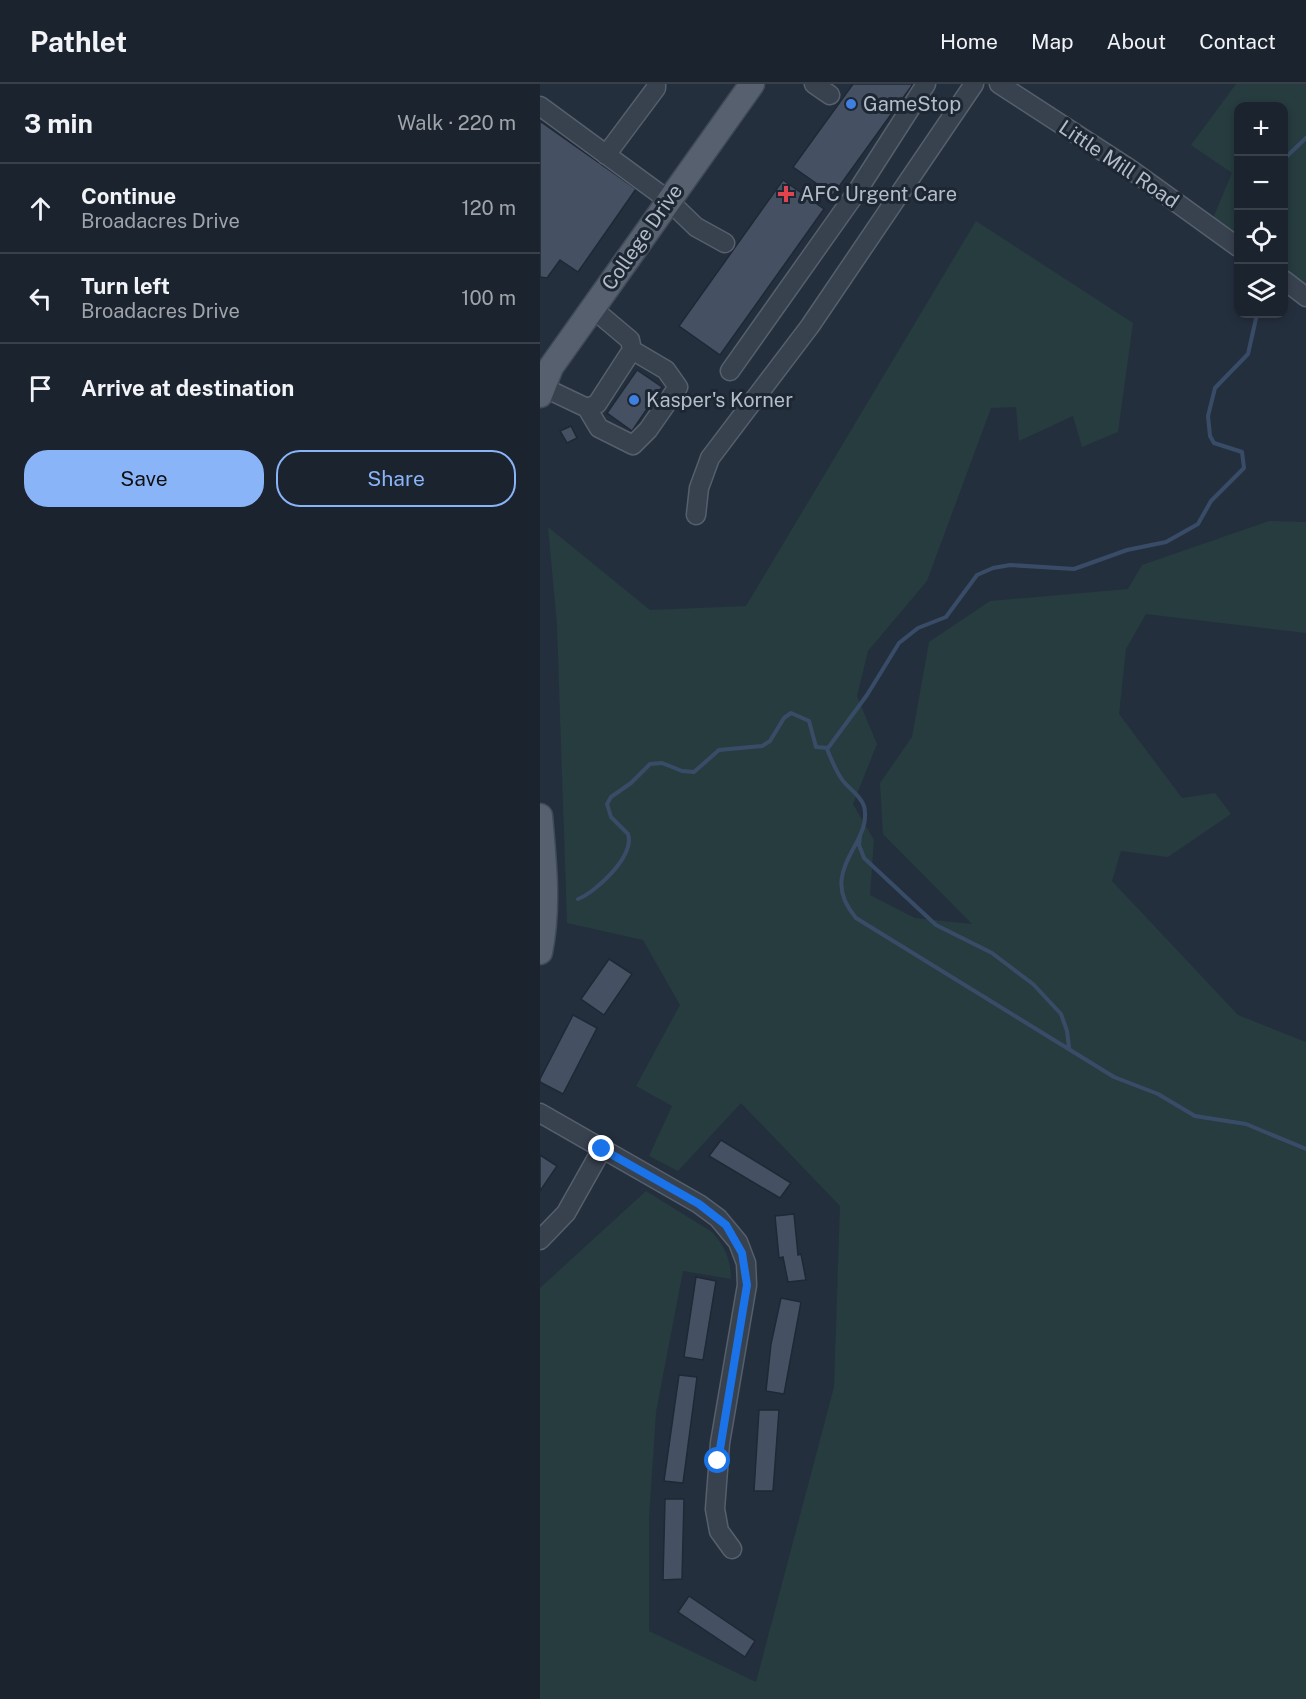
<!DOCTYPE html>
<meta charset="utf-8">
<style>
body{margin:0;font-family:"Public Sans",sans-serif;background:#282f3a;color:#f1f3f6}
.controls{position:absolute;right:18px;top:18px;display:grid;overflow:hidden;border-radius:12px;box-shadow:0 3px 9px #0003}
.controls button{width:54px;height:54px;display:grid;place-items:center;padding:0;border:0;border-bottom:2px solid #39404a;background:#1b232e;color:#f1f3f6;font:30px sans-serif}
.stop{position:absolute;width:18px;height:18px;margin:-14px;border:4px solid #1a73e8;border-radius:50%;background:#fff}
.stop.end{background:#1a73e8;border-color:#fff;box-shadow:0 2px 6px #0008}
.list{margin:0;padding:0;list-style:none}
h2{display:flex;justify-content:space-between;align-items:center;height:78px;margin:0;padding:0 24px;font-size:26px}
h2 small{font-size:20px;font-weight:400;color:#a0a4aa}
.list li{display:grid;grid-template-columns:39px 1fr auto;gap:18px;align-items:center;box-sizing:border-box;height:90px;padding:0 24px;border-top:2px solid #39404a}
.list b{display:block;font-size:22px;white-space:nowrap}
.list p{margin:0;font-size:20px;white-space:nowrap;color:#a0a4aa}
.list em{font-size:20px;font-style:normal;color:#a0a4aa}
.actions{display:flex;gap:12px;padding:18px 24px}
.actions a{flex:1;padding:14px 0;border:2px solid #8ab4f8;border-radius:24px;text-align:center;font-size:21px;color:#8ab4f8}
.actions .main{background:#8ab4f8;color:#111}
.icon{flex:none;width:33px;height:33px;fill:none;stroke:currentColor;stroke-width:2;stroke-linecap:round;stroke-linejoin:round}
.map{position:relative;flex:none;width:766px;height:1615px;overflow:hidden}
header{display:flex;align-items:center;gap:36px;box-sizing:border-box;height:84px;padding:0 30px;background:#1b232e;border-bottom:2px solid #39404a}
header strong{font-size:28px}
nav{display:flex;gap:33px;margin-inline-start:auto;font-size:21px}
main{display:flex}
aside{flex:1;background:#1b232e}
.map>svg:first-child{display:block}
.green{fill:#263c3f}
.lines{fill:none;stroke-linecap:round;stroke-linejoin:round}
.stream{stroke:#394c67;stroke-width:4}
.building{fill:#455162;stroke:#1f2835;stroke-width:1.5}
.minor-casing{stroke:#565f6c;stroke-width:21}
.major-casing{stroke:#414a57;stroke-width:27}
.minor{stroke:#38414e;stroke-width:18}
.major{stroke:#56606e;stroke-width:24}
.route{stroke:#1a73e8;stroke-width:8}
.shop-dot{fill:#3f7fe0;stroke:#1d2633;stroke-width:2}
.health-dot{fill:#e0444e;stroke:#1d2633;stroke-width:2}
.labels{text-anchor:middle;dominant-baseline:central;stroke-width:6;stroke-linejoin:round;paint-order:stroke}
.poi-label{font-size:20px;fill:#b4bcc9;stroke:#1d2633;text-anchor:start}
.street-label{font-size:20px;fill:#b4bcc9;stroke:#1d2633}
</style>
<header>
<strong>Pathlet</strong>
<nav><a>Home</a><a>Map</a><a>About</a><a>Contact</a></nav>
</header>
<main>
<aside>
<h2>3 min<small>Walk · 220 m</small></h2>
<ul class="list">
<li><svg class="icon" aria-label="ahead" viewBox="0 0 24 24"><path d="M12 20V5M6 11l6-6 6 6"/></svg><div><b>Continue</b><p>Broadacres Drive</p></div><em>120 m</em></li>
<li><svg class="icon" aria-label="left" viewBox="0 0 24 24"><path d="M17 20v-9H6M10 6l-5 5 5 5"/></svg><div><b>Turn left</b><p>Broadacres Drive</p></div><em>100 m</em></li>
<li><svg class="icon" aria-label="arrive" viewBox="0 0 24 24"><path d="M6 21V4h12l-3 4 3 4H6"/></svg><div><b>Arrive at destination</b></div></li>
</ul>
<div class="actions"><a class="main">Save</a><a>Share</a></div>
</aside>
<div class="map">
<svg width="766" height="1615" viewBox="0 0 766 1615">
<rect width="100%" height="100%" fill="#242f3e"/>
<path class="green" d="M696,0H766V216L744,200V22H698V167L668,146L692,89L651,61Z
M436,137L593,239L578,348L542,363L533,332L479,357L476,323L451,324L387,497L328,567L317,612L337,660L313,720L334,756L330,811L375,834L432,840L343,750L340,699L372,653L389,558L450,517L588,505L602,481L729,437L766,438V549L606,530L586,565L579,630L642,714L675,709L691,730L628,773L581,767L572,797L698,931L766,958V1615H0V1204L106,1107L172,1148C185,1162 191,1176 191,1195L143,1187L116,1328L109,1433V1547L216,1598L294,1303L300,1122L201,1019L138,1087L109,1072L132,1022L96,1002L140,921L103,856L27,839L17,541L8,443L110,526L206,522Z"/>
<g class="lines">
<path class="stream" d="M744,75L766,54
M287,665C291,675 295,685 301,694C307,704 320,710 324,722C334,760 275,786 316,834L574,993L618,1010L655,1032L706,1040L766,1065
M320,752L319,761L324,774L396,841L452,869L493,900L521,930L527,947L529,963
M38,815C56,808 95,772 88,750L71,733L67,720L71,713L91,699L110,680L122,679L142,687L154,688L179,666L222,662L230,657L244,634L251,629L269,637L276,663L288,664L327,611L359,559L378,544L406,533L437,491L453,484L470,481L534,485L587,466L626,458L658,440L671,417L704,384L702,368L674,359L670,352L668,332L675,304L708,270L717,230"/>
</g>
<path class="building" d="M313,0H373L293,111L253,83Z
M0,37L96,105L38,188L20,176L7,194L0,193Z
M243,96L284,125L180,271L139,242Z
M97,286L122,303L92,347L67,329Z
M31,342L37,354L27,359L20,347Z
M69,875L92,890L64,931L41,915Z
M33,931L57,944L23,1010L0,998V995Z
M181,1056L251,1099L240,1114L169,1072Z
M0,1071L17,1082L0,1107Z
M254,1130L258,1171L261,1170L266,1196L248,1198L243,1173L239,1174L235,1132Z
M156,1193L176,1197L163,1276L144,1273Z
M241,1214L261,1218L244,1310L226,1307L231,1260Z
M139,1291L157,1293L143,1399L124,1397Z
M219,1326H239L233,1407H214Z
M125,1415H144L142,1495L123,1496Z
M149,1512L215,1557L205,1573L138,1528Z"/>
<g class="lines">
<defs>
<path id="minor" d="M274,0L290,11
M459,0L590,85L698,163
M0,22L128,116L156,143L185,159
M66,71L116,4V0
M744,196L766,213
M190,287L316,109L386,0
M3,303L47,324L59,344L93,361L108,346L138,303L126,286L92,266
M47,324L57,320L92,266L90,256L52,224
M156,431L159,404L170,374L270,242L434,0
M0,1029L159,1120L178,1134L198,1158L206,1179L207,1201L180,1359L175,1425L179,1447L192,1465
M0,1156L26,1129L62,1065"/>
<path id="major" d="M0,311L11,283L212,0
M0,732C4,777 9,824 0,868"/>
</defs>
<use href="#minor" class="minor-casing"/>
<use href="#major" class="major-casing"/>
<use href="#minor" class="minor"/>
<use href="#major" class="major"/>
</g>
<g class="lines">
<path class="route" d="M62,1065L159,1120L186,1141L202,1169L207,1201L178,1377"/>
</g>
<g class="shop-dot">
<circle cx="311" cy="20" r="6"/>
<circle cx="94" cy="316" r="6"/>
</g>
<path class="health-dot" d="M243 101h6v6h6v6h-6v6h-6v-6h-6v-6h6z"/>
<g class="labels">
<g class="poi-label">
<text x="323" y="20">GameStop</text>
<text x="260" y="110">AFC Urgent Care</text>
<text x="106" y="316">Kasper's Korner</text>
</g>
<g class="street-label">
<text transform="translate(579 80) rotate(34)">Little Mill Road</text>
<text transform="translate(102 153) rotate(-55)">College Drive</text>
</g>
</g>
</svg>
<div class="controls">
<button>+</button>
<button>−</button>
<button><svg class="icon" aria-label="locate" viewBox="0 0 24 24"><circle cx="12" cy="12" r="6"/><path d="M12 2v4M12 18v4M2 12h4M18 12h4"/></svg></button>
<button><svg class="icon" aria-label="layers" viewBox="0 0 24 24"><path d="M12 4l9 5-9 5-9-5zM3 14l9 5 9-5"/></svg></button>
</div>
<div class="stop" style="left:178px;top:1377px"></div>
<div class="stop end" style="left:62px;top:1065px"></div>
</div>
</main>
